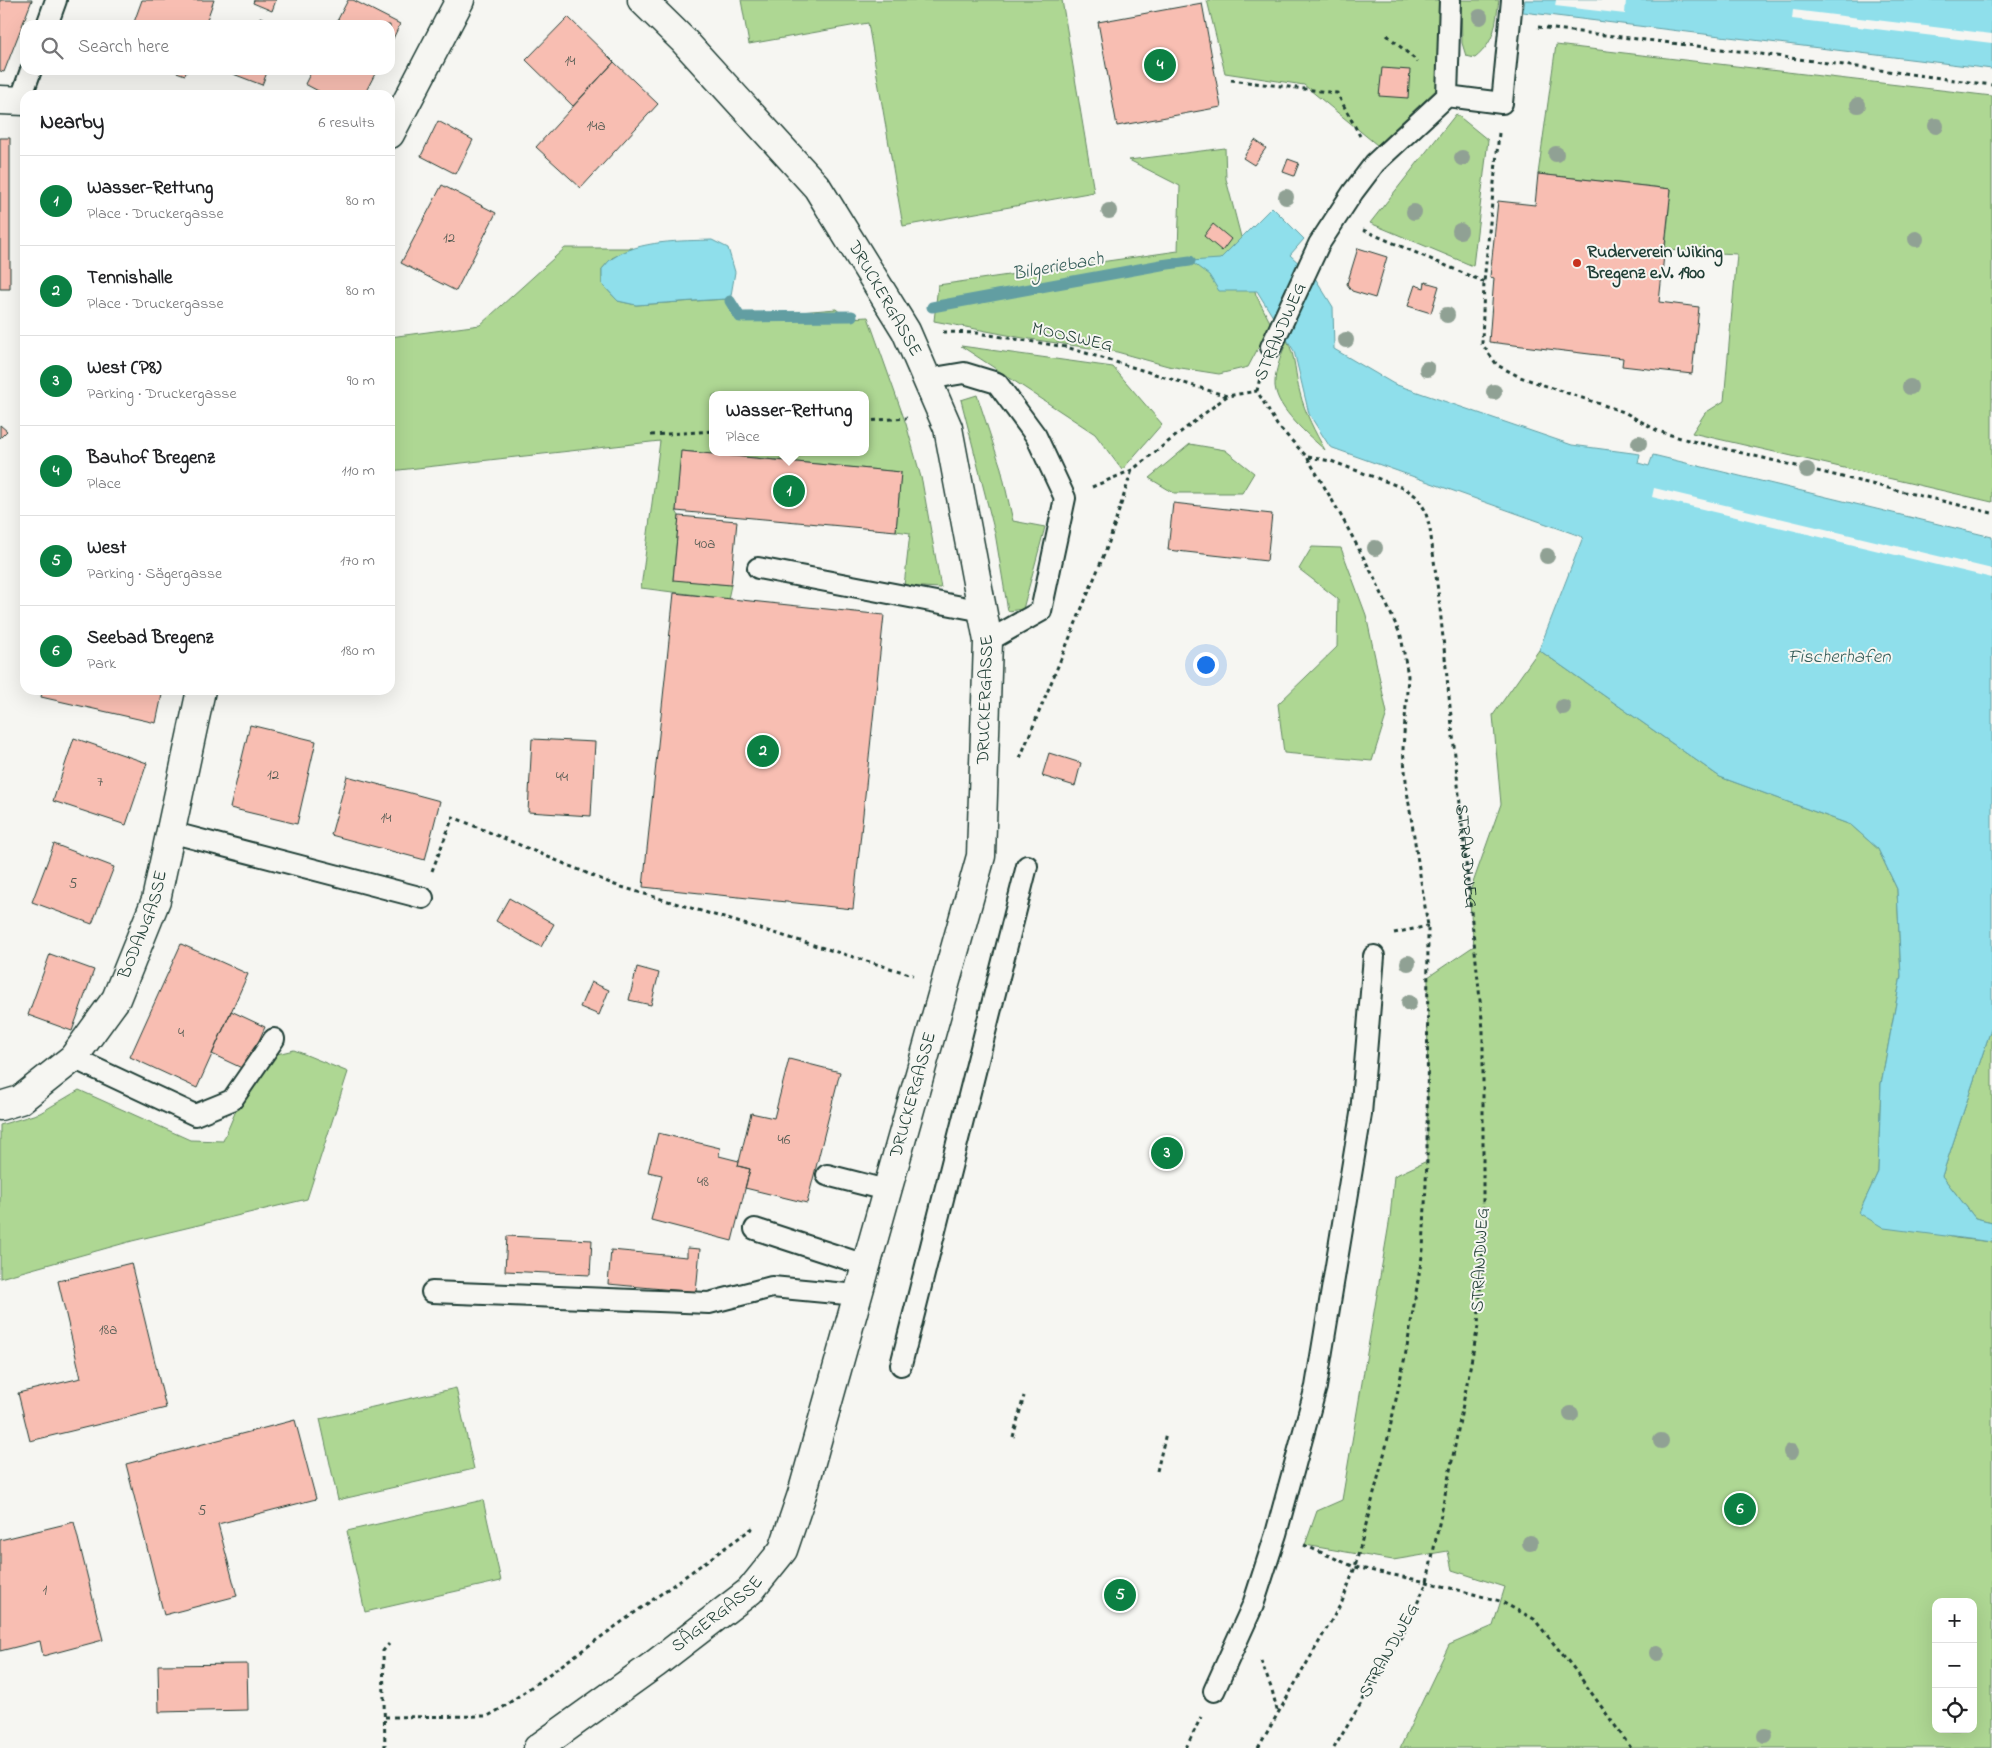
<!DOCTYPE html>
<meta charset="utf-8">
<style>
body{margin:0;font-family:"Indie Flower",sans-serif;background:#f6f6f6;color:#202124}
.controls{position:absolute;right:15px;bottom:15px;display:grid;overflow:hidden;border-radius:10px;box-shadow:0 5px 20px #0002}
.controls button{width:45px;height:45px;display:grid;place-items:center;padding:0;border:0;border-bottom:1px solid #e0e0e0;background:#fff;color:#202124;font:25px sans-serif}
.you{position:absolute;left:1205px;top:664px;width:18px;height:18px;margin:-12px;border:4px solid #fff;border-radius:50%;background:#1a73e8;box-shadow:0 0 0 8px #1a73e833}
.badge{display:grid;place-items:center;width:32px;height:32px;border-radius:50%;background:#0b8043;color:#fff;font-size:16px;font-weight:700}
.pin{position:absolute;translate:-50% -50%;border:2px solid #fff;box-shadow:0 1px 5px #0006}
.popup{position:absolute;left:709px;top:391px;width:160px;height:65px;box-sizing:border-box;display:grid;place-content:center;border-radius:10px;background:#fff;filter:drop-shadow(0 1px 4px #0005);font-size:16px;white-space:nowrap;color:#757577}
.popup b{font-size:19px;color:#202124}
.popup::after{content:'';position:absolute;left:50%;top:100%;margin-left:-10px;border:10px solid transparent;border-top-color:#fff}
.list{margin:0;padding:0;list-style:none}
h2{display:flex;justify-content:space-between;align-items:center;height:65px;margin:0;padding:0 20px;font-size:21px}
h2 small{font-size:16px;font-weight:400;color:#757577}
.list li{display:grid;grid-template-columns:32px 1fr auto;gap:15px;align-items:center;box-sizing:border-box;height:90px;padding:0 20px;border-top:1px solid #e0e0e0}
.list b{display:block;font-size:19px;white-space:nowrap}
.list p{margin:0;font-size:16px;white-space:nowrap;color:#757577}
.list em{font-size:16px;font-style:normal;color:#757577}
.icon{flex:none;width:28px;height:28px;fill:none;stroke:currentColor;stroke-width:2;stroke-linecap:round;stroke-linejoin:round}
.map{position:relative;flex:none;width:1992px;height:1748px;overflow:hidden}
.search{position:absolute;background:#fff;box-shadow:0 5px 20px #0002;left:20px;top:20px;width:375px;height:55px;display:flex;align-items:center;gap:12px;box-sizing:border-box;padding:0 18px;border-radius:15px;color:#757577;font-size:19px}
.panel{position:absolute;background:#fff;box-shadow:0 5px 20px #0002;left:20px;top:90px;width:375px;height:605px;border-radius:15px}
.map>svg:first-child{display:block}
.green{fill:#aed793;stroke:#668a64;fill-rule:evenodd}
.water{fill:#8fdfeb;stroke:#629ea2}
.pier{fill:#f6f6f2}
.lines{fill:none;stroke-linecap:round;stroke-linejoin:round}
.stream{stroke:#629ea2;stroke-width:11}
.building{fill:#f8beb2;stroke:#1f3d34}
.lane-casing{stroke:#1f3d34;stroke-width:24}
.street-casing{stroke:#1f3d34;stroke-width:31}
.path{stroke:#1f3d34;stroke-width:3;stroke-dasharray:4 4;stroke-linecap:butt}
.lane{stroke:#f6f6f2;stroke-width:20}
.street{stroke:#f6f6f2;stroke-width:28}
.tree{fill:#90a194}
.poi-dot{fill:#c8321e;stroke:#f6f6f2;stroke-width:2}
.labels{text-anchor:middle;dominant-baseline:central;stroke-width:4;stroke-linejoin:round;paint-order:stroke}
.number-label{font-size:15px;fill:#555d54}
.poi-label{font-size:18px;font-weight:bold;fill:#1f3d34;stroke:#f6f6f2;text-anchor:start}
.street-label{font-size:18px;fill:#1f3d34;stroke:#f6f6f2}
.water-label{font-size:19px;font-style:italic;fill:#355d59;stroke:#f6f6f2}
</style>
<div class="map">
<svg width="1992" height="1748" viewBox="0 0 1992 1748">
<rect width="100%" height="100%" fill="#f6f6f2"/>
<filter id="ink" filterUnits="userSpaceOnUse"><feTurbulence type="fractalNoise" baseFrequency=".02" numOctaves="2"/><feDisplacementMap in="SourceGraphic" scale="10" xChannelSelector="R" yChannelSelector="G"/><feConvolveMatrix kernelMatrix="1 2 1 2 8 2 1 2 1" color-interpolation-filters="sRGB"/></filter>
<g filter="url(#ink)">
<path class="green" d="M741,0H1062L1094,192L903,226L868,23L749,44Z
M1207,0H1442L1440,86L1377,145L1304,85L1225,73Z
M1461,0H1499C1495,25 1496,41 1475,58L1466,56L1462,43Z
M1556,45L1992,96V502L1692,433L1705,413L1724,401L1737,254L1665,250L1671,189L1538,174Z
M1456,114L1488,140L1473,266L1370,223Z
M1225,148L1226,179L1256,295L1271,324L1248,367L1219,374L1168,366L1117,352L1023,338L934,321L938,285L1178,251L1180,186L1129,160Z
M565,248H633L612,258L602,269V284L618,301L636,305L726,299L730,301L740,317L836,309L847,318L868,317L906,424L922,481L941,588L904,586L910,533L896,531L901,472L682,451L676,511L679,516L673,579L731,585L728,599L641,588L660,441L390,471V337L480,325ZM713,395H865V452H713Z
M1287,340C1296,357 1295,376 1300,393C1305,413 1315,432 1325,450C1308,435 1277,409 1275,386C1274,371 1282,354 1287,340Z
M961,346L1113,367L1162,424L1122,470L1095,434Z
M977,395L1001,468L1013,521L1045,527L1023,609L1008,611L995,533L961,400Z
M1190,444L1225,450L1254,473L1242,493H1174L1149,478Z
M1312,547L1341,548L1366,615L1387,713L1372,761L1284,753L1278,704L1337,647L1338,599L1299,569Z
M1539,650L1720,777L1851,825L1878,849L1897,889L1901,976L1881,1084L1878,1172L1859,1213L1956,1238L1992,1242V1748H1400L1449,1645L1493,1626L1505,1587L1452,1570L1448,1551L1393,1560L1305,1545L1317,1511L1342,1500L1390,1218L1394,1176L1427,1161L1428,977L1474,946L1469,894L1501,804L1493,715ZM1936,1602H1973V1729H1936Z
M1992,1026V1222L1975,1218L1942,1176Z
M294,1050L348,1072L307,1199L132,1241L0,1278V1125L40,1113L79,1090L190,1140L223,1141L237,1108L268,1056Z
M456,1388L474,1469L338,1500L320,1419Z
M483,1500L501,1581L365,1612L347,1531Z"/>
<path class="water" d="M1525,0H1992V69L1523,12Z
M1272,207L1304,239L1290,255L1315,278L1333,307L1334,349L1394,384L1572,445L1640,454L1638,463L1649,466L1653,455L1992,537V1026L1942,1176L1975,1218L1992,1222V1242L1884,1228L1859,1213L1878,1172L1881,1084L1901,976L1897,889L1878,849L1851,825L1720,777L1539,650L1583,537L1330,447L1309,414L1294,351L1257,291H1219L1209,275L1190,261L1220,259Z
M712,240L728,248L735,272L730,301L726,299L708,300L636,305L618,301L602,284V269C606,265 609,260 613,258C639,240 682,241 712,240Z"/>
<path class="pier" d="M1556,0H1626L1625,14L1555,6Z
M1793,10L1992,34V43L1792,19Z
M1654,488L1992,569V578L1652,497Z"/>
<g class="lines">
<path class="stream" d="M730,301L740,317L852,316
M932,307L1161,265L1190,261"/>
</g>
<path class="building" d="M0,0H32L4,72L0,71Z
M142,0H214L205,25H133Z
M254,0H276L272,11L253,3Z
M348,0H353L400,24L390,45V25H335Z
M1202,3L1221,107L1117,126L1098,22Z
M260,17L279,25H257Z
M568,17L614,62L573,106L526,60Z
M614,62L658,104L581,188L536,147Z
M1382,68L1410,70L1408,98L1379,96Z
M171,70H187L185,75Z
M223,70H238L236,75Z
M238,70H268L262,85L236,75Z
M312,70H377L364,95H326L305,84Z
M438,121L473,140L456,174L421,156Z
M0,138H10V289H0Z
M1255,140L1266,148L1254,165L1243,158Z
M1288,159L1299,163L1294,176L1283,172Z
M1538,174L1671,189L1659,302L1699,307L1692,374L1622,366L1623,358L1489,342L1494,278L1490,277L1498,201L1535,205Z
M442,185L496,213L456,291L401,263Z
M1213,224L1231,239L1222,251L1204,236Z
M1358,248L1387,257L1375,298L1352,291L1347,284Z
M1425,282L1439,286L1431,313L1408,306L1415,285L1424,288Z
M0,425L7,431L0,438Z
M681,451L901,472L896,531L676,511Z
M1173,503L1272,514L1267,561L1168,550Z
M679,516L737,521L731,585L673,580Z
M674,593L884,615L853,909L643,887Z
M43,690H163L156,723L41,697Z
M250,725L316,741L297,824L230,808Z
M74,738L147,763L126,825L53,801Z
M532,739L595,742L591,816L528,812Z
M1049,753L1081,763L1075,786L1042,776Z
M347,776L440,801L425,860L331,835Z
M54,844L114,867L92,924L32,902Z
M509,898L554,924L541,947L496,921Z
M181,944L248,974L197,1088L130,1057Z
M50,954L94,970L72,1031L28,1015Z
M637,967L659,973L651,1005L629,1000Z
M591,982L609,990L599,1015L580,1007Z
M231,1011L265,1027L246,1070L212,1054Z
M789,1059L840,1072L807,1203L745,1188L750,1169L738,1166L751,1113L774,1118Z
M658,1133L720,1148L719,1156L739,1161L738,1166L750,1169L732,1241L651,1220L662,1175L648,1172Z
M507,1236L592,1240L590,1275L505,1271Z
M687,1248L700,1249L696,1292L608,1284L611,1250L687,1257Z
M131,1263L166,1408L30,1441L18,1393L81,1378L58,1281Z
M295,1420L316,1499L218,1524L237,1596L164,1615L126,1464Z
M74,1522L103,1640L43,1656L40,1641L0,1651V1540Z
M247,1664L248,1710L159,1712L158,1665Z"/>
<g class="lines">
<defs>
<path id="lane" d="M47,25L56,0
M1447,96L1502,103L1512,0
M20,101L31,70
M1271,347L1319,244L1353,192L1375,163L1447,96L1450,0
M928,379L964,373L997,383L1036,436L1065,498L1041,611L988,641
M758,568L983,611
M170,832L423,898
M73,1058L195,1115L232,1100L274,1039
M827,1175L886,1190
M755,1229L865,1265
M432,1292L709,1303L772,1287L857,1295
M901,1365L1027,866
M1214,1691L1253,1605L1276,1534L1316,1387L1361,1114L1374,956"/>
<g id="street">
<path d="M0,100L25,101"/>
<path d="M390,134L460,0"/>
<path id="s2" d="M0,1106L20,1100L73,1058L116,999L156,900L201,690"/>
<path id="s3" d="M538,1748L655,1664L750,1591L783,1550L802,1494L981,856L988,641L948,428L906,331L817,187L684,41L642,0"/>
</g>
</defs>
<use href="#lane" class="lane-casing"/>
<use href="#street" class="street-casing"/>
<g class="path">
<path d="M1538,27L1746,52L1992,85"/>
<path d="M1387,35L1418,62"/>
<path d="M1231,80L1337,93L1360,136"/>
<path d="M1499,133L1484,282L1482,344L1497,365L1520,377L1624,412L1658,431L1684,439L1992,513"/>
<path d="M1363,230L1484,282"/>
<path d="M943,332L977,333L1066,347L1227,396L1257,391"/>
<path d="M865,421L907,418"/>
<path d="M651,435L713,431"/>
<path id="s1" d="M1308,457L1331,461L1406,489L1417,497L1425,510L1430,529L1439,599L1483,1029V1244L1478,1326L1453,1456L1427,1582L1404,1632L1334,1748"/>
<path d="M1092,487L1132,470L1227,396"/>
<path d="M1020,758L1108,545L1132,470"/>
<path d="M432,871L453,817L615,885L913,975"/>
<path d="M1394,933L1428,926"/>
<path d="M1013,1437L1024,1396"/>
<path d="M1157,1471L1166,1433"/>
<path d="M1304,1545L1355,1567L1427,1582L1500,1601L1534,1619L1575,1670L1631,1748"/>
<path d="M1261,1661L1272,1690L1278,1714"/>
<path d="M385,1717L488,1716L502,1708L754,1527"/>
<path d="M385,1748L383,1651L389,1644"/>
<path d="M1186,1748L1201,1717"/>
<path d="M1258,1748L1342,1602L1355,1567L1386,1447L1407,1347L1423,1250L1427,1161L1428,926L1407,791L1403,749L1408,676L1401,636L1375,579L1339,512L1307,457L1277,425L1257,391L1261,373"/>
</g>
<use href="#lane" class="lane"/>
<use href="#street" class="street"/>
</g>
<g class="tree">
<circle cx="1480" cy="17" r="8"/>
<circle cx="1858" cy="105" r="8"/>
<circle cx="1936" cy="126" r="8"/>
<circle cx="1556" cy="154" r="8"/>
<circle cx="1462" cy="158" r="8"/>
<circle cx="1286" cy="197" r="8"/>
<circle cx="1109" cy="211" r="8"/>
<circle cx="1414" cy="212" r="8"/>
<circle cx="1460" cy="231" r="8"/>
<circle cx="1916" cy="239" r="8"/>
<circle cx="1447" cy="315" r="8"/>
<circle cx="1346" cy="340" r="8"/>
<circle cx="1427" cy="369" r="8"/>
<circle cx="1910" cy="387" r="8"/>
<circle cx="1494" cy="392" r="8"/>
<circle cx="1639" cy="443" r="8"/>
<circle cx="1807" cy="470" r="8"/>
<circle cx="1375" cy="548" r="8"/>
<circle cx="1547" cy="556" r="8"/>
<circle cx="1563" cy="707" r="8"/>
<circle cx="1408" cy="963" r="8"/>
<circle cx="1409" cy="1003" r="8"/>
<circle cx="1571" cy="1414" r="8"/>
<circle cx="1661" cy="1441" r="8"/>
<circle cx="1791" cy="1452" r="8"/>
<circle cx="1530" cy="1543" r="8"/>
<circle cx="1657" cy="1653" r="8"/>
<circle cx="1765" cy="1736" r="8"/>
</g>
</g>
<circle class="poi-dot" cx="1577" cy="263" r="5"/>
<g class="labels">
<g class="number-label">
<text x="570" y="61">14</text>
<text x="596" y="126">14a</text>
<text x="449" y="238">12</text>
<text x="705" y="544">40a</text>
<text x="273" y="775">12</text>
<text x="562" y="777">44</text>
<text x="100" y="782">7</text>
<text x="386" y="818">14</text>
<text x="73" y="884">5</text>
<text x="181" y="1033">4</text>
<text x="784" y="1140">46</text>
<text x="703" y="1182">48</text>
<text x="108" y="1330">18a</text>
<text x="202" y="1511">5</text>
<text x="45" y="1590">1</text>
</g>
<g class="poi-label">
<text x="1587" y="253">Ruderverein Wiking<tspan x="1587" dy="21">Bregenz e.V. 1900</tspan></text>
</g>
<g class="street-label">
<text transform="translate(884 299) rotate(60)">DRUCKERGASSE</text>
<text transform="translate(1281 332) rotate(-67)">STRANDWEG</text>
<text transform="translate(1072 338) rotate(13)">MOOSWEG</text>
<text stroke="none"><textPath href="#s3" startOffset="1195">DRUCKERGASSE</textPath></text>
<text stroke="none"><textPath href="#s1" startOffset="481">STRANDWEG</textPath></text>
<text stroke="none"><textPath href="#s2" startOffset="241">BODANGASSE</textPath></text>
<text stroke="none"><textPath href="#s3" startOffset="790">DRUCKERGASSE</textPath></text>
<text transform="translate(1481 1260) rotate(-87)">STRANDWEG</text>
<text stroke="none"><textPath href="#s3" startOffset="224">SÄGERGASSE</textPath></text>
<text transform="translate(1390 1651) rotate(-61)">STRANDWEG</text>
</g>
<g class="water-label">
<text transform="translate(1058 267) rotate(-10)">Bilgeriebach</text>
<text x="1839" y="657">Fischerhafen</text>
</g>
</g>
</svg>
<div class="controls">
<button>+</button>
<button>−</button>
<button><svg class="icon" aria-label="locate" viewBox="0 0 24 24"><circle cx="12" cy="12" r="6"/><path d="M12 2v4M12 18v4M2 12h4M18 12h4"/></svg></button>
</div>
<div class="you"></div>
<div class="pin badge" style="left:789px;top:491px">1</div>
<div class="popup"><b>Wasser-Rettung</b>Place</div>
<div class="pin badge" style="left:763px;top:751px">2</div>
<div class="pin badge" style="left:1167px;top:1153px">3</div>
<div class="pin badge" style="left:1160px;top:65px">4</div>
<div class="pin badge" style="left:1120px;top:1595px">5</div>
<div class="pin badge" style="left:1740px;top:1509px">6</div>
<div class="search"><svg class="icon" aria-label="search" viewBox="0 0 24 24"><circle cx="10" cy="10" r="6"/><path d="M15 15l6 6"/></svg>Search here</div>
<section class="panel">
<h2>Nearby<small>6 results</small></h2>
<ul class="list">
<li><span class="badge">1</span><div><b>Wasser-Rettung</b><p>Place · Druckergasse</p></div><em>80 m</em></li>
<li><span class="badge">2</span><div><b>Tennishalle</b><p>Place · Druckergasse</p></div><em>80 m</em></li>
<li><span class="badge">3</span><div><b>West (P8)</b><p>Parking · Druckergasse</p></div><em>90 m</em></li>
<li><span class="badge">4</span><div><b>Bauhof Bregenz</b><p>Place</p></div><em>110 m</em></li>
<li><span class="badge">5</span><div><b>West</b><p>Parking · Sägergasse</p></div><em>170 m</em></li>
<li><span class="badge">6</span><div><b>Seebad Bregenz</b><p>Park</p></div><em>180 m</em></li>
</ul>
</section>
</div>
